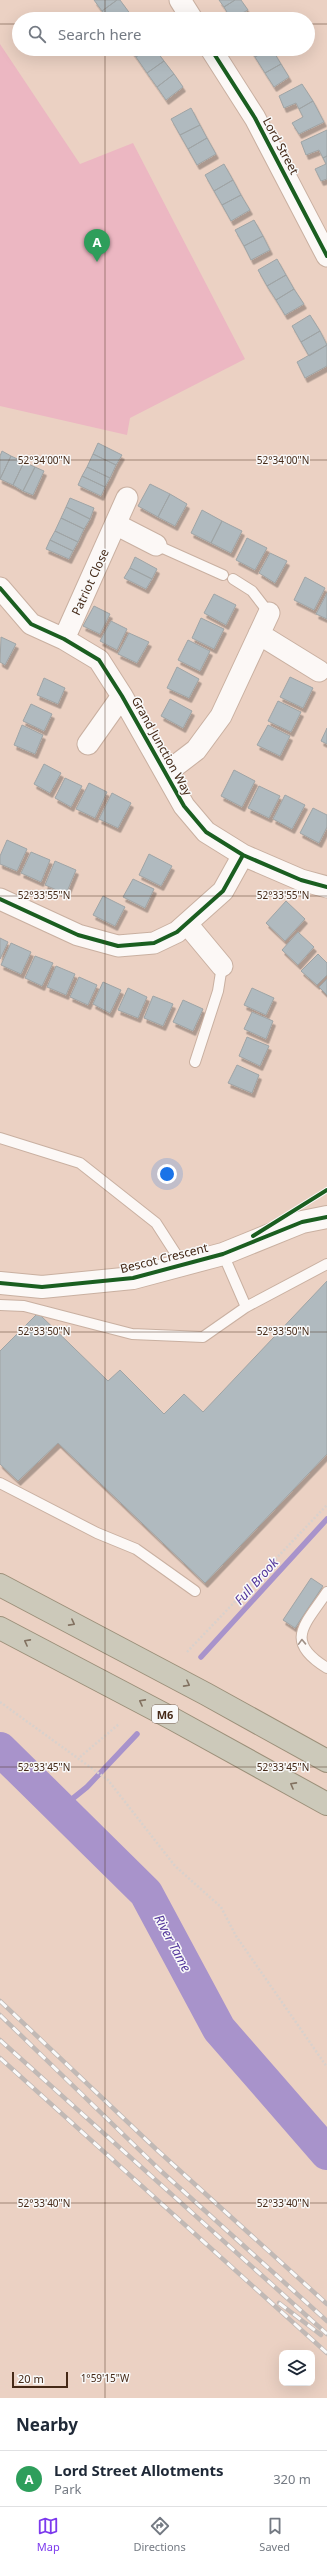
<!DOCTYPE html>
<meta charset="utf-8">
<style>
body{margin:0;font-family:"Noto Sans",sans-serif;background:#f2f2f3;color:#1f2937}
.controls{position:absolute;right:12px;bottom:12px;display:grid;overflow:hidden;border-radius:8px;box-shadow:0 4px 16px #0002}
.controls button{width:36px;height:36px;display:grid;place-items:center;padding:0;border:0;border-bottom:1px solid #e0e1e3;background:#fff;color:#1f2937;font:20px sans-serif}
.scale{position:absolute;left:12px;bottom:10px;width:56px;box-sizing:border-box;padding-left:4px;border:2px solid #452917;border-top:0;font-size:11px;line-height:14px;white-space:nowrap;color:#452917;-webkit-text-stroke:3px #f9f9f9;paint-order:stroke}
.you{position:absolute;left:167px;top:1174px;width:14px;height:14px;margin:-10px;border:3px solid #fff;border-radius:50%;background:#1a73e8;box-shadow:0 0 0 6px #1a73e833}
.badge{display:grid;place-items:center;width:26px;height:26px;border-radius:50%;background:#7c3aed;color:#fff;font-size:13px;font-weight:700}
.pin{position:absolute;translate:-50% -33px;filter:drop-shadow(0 1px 2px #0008)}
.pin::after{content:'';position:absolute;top:21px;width:14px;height:12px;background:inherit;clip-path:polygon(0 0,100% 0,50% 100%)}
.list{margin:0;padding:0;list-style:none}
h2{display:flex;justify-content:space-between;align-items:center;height:52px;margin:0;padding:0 16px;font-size:17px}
h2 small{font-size:13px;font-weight:400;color:#747a83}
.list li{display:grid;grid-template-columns:26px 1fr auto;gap:12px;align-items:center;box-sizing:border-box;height:56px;padding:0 16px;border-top:1px solid #e0e1e3}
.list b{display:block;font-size:15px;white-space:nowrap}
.list p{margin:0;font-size:13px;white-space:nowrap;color:#747a83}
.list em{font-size:13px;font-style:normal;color:#747a83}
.icon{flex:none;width:22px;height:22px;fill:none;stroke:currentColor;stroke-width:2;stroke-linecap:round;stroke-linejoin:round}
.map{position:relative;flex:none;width:327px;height:2398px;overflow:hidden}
.search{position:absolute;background:#fff;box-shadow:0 4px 16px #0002;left:12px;right:12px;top:12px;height:44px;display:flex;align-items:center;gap:10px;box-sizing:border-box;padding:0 14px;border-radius:22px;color:#747a83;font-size:15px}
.sheet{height:108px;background:#fff}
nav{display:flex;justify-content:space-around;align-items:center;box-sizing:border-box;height:56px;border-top:1px solid #e0e1e3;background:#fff;font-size:11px;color:#747a83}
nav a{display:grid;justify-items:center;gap:2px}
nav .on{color:#7c3aed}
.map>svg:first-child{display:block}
.green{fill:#ecb7c2}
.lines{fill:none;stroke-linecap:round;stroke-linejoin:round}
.stream{stroke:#a893cb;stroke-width:5.5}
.river{stroke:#a893cb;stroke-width:34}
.building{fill:#b0babf;stroke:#9fa4a5;filter:url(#shadow)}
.service-casing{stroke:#c9b0a1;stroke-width:12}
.minor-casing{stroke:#c9b0a1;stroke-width:23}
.tertiary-casing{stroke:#c9b0a1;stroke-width:24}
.motorway-casing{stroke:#9c907a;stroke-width:24}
.path{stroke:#d9d1cc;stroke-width:2.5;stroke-dasharray:2 2;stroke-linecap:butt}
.service{stroke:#fcf8f6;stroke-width:10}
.minor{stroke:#fcf8f6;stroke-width:21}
.tertiary{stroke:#fcf8f6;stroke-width:22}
.motorway{stroke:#ccc9ba;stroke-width:22}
.rail-casing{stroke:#c1b9b5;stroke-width:4.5}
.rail{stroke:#f9f9f9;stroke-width:3;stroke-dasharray:9;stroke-linecap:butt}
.cycleway-casing{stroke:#f9f9f9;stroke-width:6}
.cycleway{stroke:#1b5e20;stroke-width:4}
.oneway{stroke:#827160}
.oneway2{stroke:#a09086}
.ticks{fill:none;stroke:#452917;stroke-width:1;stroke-opacity:0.45}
.labels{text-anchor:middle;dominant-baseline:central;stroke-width:3;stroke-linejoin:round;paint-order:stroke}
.shield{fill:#f9f9f9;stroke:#7b675b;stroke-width:1}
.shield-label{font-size:11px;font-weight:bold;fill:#452917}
.street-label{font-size:12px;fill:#452917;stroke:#f9f9f9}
.water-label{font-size:13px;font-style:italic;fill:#53369b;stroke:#f9f9f9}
.ticks-label{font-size:10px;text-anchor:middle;fill:#452917;stroke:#f9f9f9;stroke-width:3;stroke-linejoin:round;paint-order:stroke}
</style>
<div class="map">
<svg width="327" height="2398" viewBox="0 0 327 2398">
<defs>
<filter id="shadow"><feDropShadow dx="2.5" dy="4.5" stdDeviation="0" flood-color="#0004"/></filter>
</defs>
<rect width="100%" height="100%" fill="#ebd1c3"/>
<path class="green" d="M0,44L80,164L133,143L245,359L130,418L127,435L0,406Z"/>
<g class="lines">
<path class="stream" d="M201,1657L327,1519
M61,1808L87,1787L137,1734"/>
<path class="river" d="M0,1749L146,1893L219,2029L327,2153"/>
</g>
<path class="building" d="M94,0H117L102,11Z
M117,0H120L131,15L125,19H108L102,11Z
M219,0H235L224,7Z
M235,0H241L248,10L231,19L224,7Z
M131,15L134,19H125Z
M130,49H147L136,57Z
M147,49H155L164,61L147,73L136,57Z
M250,49H269L255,57Z
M269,49H272L281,64L265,73L255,57Z
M164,61L174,74L157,87L147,73Z
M281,64L289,77L274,87L265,73Z
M174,74L183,87L166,100L157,87Z
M302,84L313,101L299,109L296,103L284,108L279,96Z
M313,101L324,122L299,134L292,123L303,117L299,109Z
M191,108L200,125L180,135L171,119Z
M200,125L207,138L188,149L180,135Z
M327,130V156L323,158L319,150L306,155L301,142Z
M207,138L216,154L197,165L188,149Z
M327,156V179L321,181L315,169L326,164L323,158Z
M224,164L233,180L214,191L205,175Z
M233,180L241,195L222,205L214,191Z
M241,195L250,210L231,221L222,205Z
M254,220L263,236L244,246L235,230Z
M263,236L270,250L251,260L244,246Z
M277,259L286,275L267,286L258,270Z
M286,275L294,289L276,300L267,286Z
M294,289L304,304L285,315L276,300Z
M310,315L320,331L301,342L292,326Z
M320,331L327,345L309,356L301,342Z
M327,345V366L305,378L297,362Z
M98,443L122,455L116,465L93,454Z
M2,451L11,456L0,479V456Z
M93,454L116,465L110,478L87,467Z
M11,456L24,462L13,485L0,479Z
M24,462L35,467L23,491L13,485Z
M35,467L44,471L33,495L23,491Z
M87,467L110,478L105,487L82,476Z
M82,476L105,487L101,496L78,485Z
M150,484L170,494L158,517L138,506Z
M170,494L187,504L175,526L158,517Z
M70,498L94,508L90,519L66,507Z
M66,507L90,519L84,529L61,518Z
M202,510L222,521L211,543L191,533Z
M61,518L84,529L78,542L55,531Z
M222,521L242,531L231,553L211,543Z
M55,531L78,542L73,551L50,540Z
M247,538L267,548L255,570L236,560Z
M50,540L73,551L69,559L46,549Z
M270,553L287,561L275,583L259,573Z
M135,557L157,569L152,579L130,568Z
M130,568L152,579L146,589L124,578Z
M305,577L325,588L314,610L294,600Z
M327,593V619L316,614Z
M214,594L236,605L226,625L204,613Z
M94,606L110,614L100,634L83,626Z
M201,618L224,629L214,649L192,638Z
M111,621L127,629L117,650L100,641Z
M129,633L149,642L137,663L118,654Z
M1,637L16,644L5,665L0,662Z
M188,640L210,651L200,671L178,660Z
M177,667L199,679L189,698L167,688Z
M290,677L313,688L303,708L280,697Z
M44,678L65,688L58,704L37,695Z
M170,699L192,711L183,728L161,716Z
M278,701L301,712L291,732L268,721Z
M31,704L52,714L44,731L23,721Z
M22,725L43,735L35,754L14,745Z
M268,725L290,736L280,756L257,745Z
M327,728V744L321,741Z
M44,764L61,773L50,793L34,784Z
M234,770L255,781L242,807L221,796Z
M65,778L82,786L71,807L55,798Z
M89,783L107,792L95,818L76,809Z
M259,786L280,796L269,818L248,808Z
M112,793L131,803L118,828L99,819Z
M285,795L305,805L292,829L273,819Z
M313,808L327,815V827L319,843L300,833Z
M7,840L27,849L17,871L0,864V856Z
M31,852L50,860L41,882L21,873Z
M149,854L172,866L161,886L139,875Z
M55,861L76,870L66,894L45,885Z
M133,879L154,889L145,908L123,897Z
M103,896L125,907L115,926L93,915Z
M286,901L305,919L285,941L266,923Z
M298,932L314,947L298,965L282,950Z
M0,938L8,942L0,959Z
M11,943L31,952L21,974L1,965Z
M318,954L327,963V975L317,985L301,971Z
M35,956L53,963L42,986L25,978Z
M56,966L75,974L66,995L47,987Z
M79,977L97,985L88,1005L70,997Z
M327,979V995L319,987Z
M103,982L121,990L110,1013L93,1004Z
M128,988L147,997L138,1018L118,1010Z
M252,988L274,998L266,1015L244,1005Z
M153,996L173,1004L163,1026L144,1018Z
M183,1000L203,1009L193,1031L173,1022Z
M252,1012L273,1021L266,1039L244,1029Z
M247,1037L269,1046L260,1066L239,1056Z
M237,1065L259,1075L252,1093L228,1083Z
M327,1281V1454L205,1583L58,1443L18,1481L0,1464V1351L38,1313L108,1381L120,1370L164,1414L184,1394L203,1412Z
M311,1578L323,1586L295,1628L283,1620Z"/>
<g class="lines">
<defs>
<path id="service" d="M156,545L223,575
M233,579L252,591L269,613
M195,1062L218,991L222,966
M0,1138L80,1163L156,1223L183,1265
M223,1254L246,1307L327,1264
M0,1305L24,1306L132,1334L203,1337L246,1307
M0,1483L97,1533L136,1549L195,1591
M327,1592C305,1625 283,1641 327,1668"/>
<path id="minor" d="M180,0L192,19
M211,49L255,118L327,256
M117,525L156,545
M0,588L31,624L64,639L99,660L122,696L184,806L206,832L243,855L301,880L327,887
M259,634L319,671
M64,639L127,498
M88,744L122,696
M166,773L196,750L221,716L269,613
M0,899L78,935L118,946L154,943L177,932L223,891L243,855
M187,924L222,966"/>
<path id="tertiary" d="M0,1283L42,1287L133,1278L223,1254L302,1222L327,1217"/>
<path id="motorway" d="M0,1585L206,1694L327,1761
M0,1628L173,1719L327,1804"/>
</defs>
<use href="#service" class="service-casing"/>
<use href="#minor" class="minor-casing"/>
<use href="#tertiary" class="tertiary-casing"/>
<use href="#motorway" class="motorway-casing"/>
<path class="path" d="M187,1652L327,1505
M0,1702L108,1780L175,1866L221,1907L236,1936L327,2067
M80,1757L119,1724"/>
<use href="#service" class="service"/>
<use href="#minor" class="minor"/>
<use href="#tertiary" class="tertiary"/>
<use href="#motorway" class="motorway"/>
<defs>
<path id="rail" d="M0,2001L156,2149L327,2304
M0,2015L161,2171L327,2321
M0,2040L327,2334
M0,2058L327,2353
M279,2303L321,2335"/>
</defs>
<use href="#rail" class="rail-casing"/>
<use href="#rail" class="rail"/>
<defs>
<path id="cycleway" d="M211,49L255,118L327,256
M0,588L31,624L64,639L99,660L122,696L184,806L206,832L243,855L301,880L327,887
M0,899L78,935L118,946L154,943L177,932L223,891L243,855
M253,1236L327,1190
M0,1283L42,1287L133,1278L223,1254L302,1222L327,1217"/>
</defs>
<use href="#cycleway" class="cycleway-casing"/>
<use href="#cycleway" class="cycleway"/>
</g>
<defs><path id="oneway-chevron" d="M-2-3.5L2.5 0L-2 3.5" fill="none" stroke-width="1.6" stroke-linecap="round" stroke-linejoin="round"/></defs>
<g class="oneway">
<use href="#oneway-chevron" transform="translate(72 1623) rotate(28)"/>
<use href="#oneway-chevron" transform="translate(27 1642) rotate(-152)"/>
<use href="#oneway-chevron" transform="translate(187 1684) rotate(28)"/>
<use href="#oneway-chevron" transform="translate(142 1702) rotate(-152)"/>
<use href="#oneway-chevron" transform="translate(293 1785) rotate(-151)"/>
</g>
<use class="oneway2" href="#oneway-chevron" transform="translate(302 1642) rotate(-92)"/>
<path class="ticks" d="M105,0V19M0,24H19M308,24H327M105,49V2398M0,460H327M0,896H327M0,1332H327M0,1767H327M0,2203H327"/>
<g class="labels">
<rect class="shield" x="152" y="1705" width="26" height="18" rx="3"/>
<g class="shield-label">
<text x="165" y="1714">M6</text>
</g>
<g class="street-label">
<text transform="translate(281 146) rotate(62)">Lord Street</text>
<text transform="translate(90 582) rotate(-65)">Patriot Close</text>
<text transform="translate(162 746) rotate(61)">Grand Junction Way</text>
<text transform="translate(164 1258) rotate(-14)">Bescot Crescent</text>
</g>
<g class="water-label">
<text transform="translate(256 1581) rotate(-48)">Full Brook</text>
<text transform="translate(173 1943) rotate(62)">River Tame</text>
</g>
</g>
<g class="ticks-label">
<text x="44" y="464">52°34'00"N</text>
<text x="283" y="464">52°34'00"N</text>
<text x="44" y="899">52°33'55"N</text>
<text x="283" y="899">52°33'55"N</text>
<text x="44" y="1335">52°33'50"N</text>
<text x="283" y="1335">52°33'50"N</text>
<text x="44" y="1771">52°33'45"N</text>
<text x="283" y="1771">52°33'45"N</text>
<text x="44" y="2207">52°33'40"N</text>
<text x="283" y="2207">52°33'40"N</text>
<text x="105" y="2382">1°59'15"W</text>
</g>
</svg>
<div class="controls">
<button><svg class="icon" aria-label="layers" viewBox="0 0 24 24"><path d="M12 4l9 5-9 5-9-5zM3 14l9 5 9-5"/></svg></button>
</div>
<div class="scale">20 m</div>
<div class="you"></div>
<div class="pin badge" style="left:97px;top:262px;background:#2e9e5b">A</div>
<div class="search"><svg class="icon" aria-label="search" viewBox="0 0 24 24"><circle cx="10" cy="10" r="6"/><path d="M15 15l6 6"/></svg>Search here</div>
</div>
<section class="sheet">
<h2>Nearby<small></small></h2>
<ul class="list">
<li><span class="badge" style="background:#2e9e5b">A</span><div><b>Lord Street Allotments</b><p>Park</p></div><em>320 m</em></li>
</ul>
</section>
<nav>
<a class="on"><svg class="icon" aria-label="map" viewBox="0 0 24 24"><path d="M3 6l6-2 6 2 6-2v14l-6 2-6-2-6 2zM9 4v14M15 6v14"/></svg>Map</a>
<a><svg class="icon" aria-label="directions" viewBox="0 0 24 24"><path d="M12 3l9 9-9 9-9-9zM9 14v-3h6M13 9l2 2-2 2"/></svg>Directions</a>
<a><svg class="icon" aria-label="saved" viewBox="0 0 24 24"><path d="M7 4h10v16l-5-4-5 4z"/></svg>Saved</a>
</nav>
